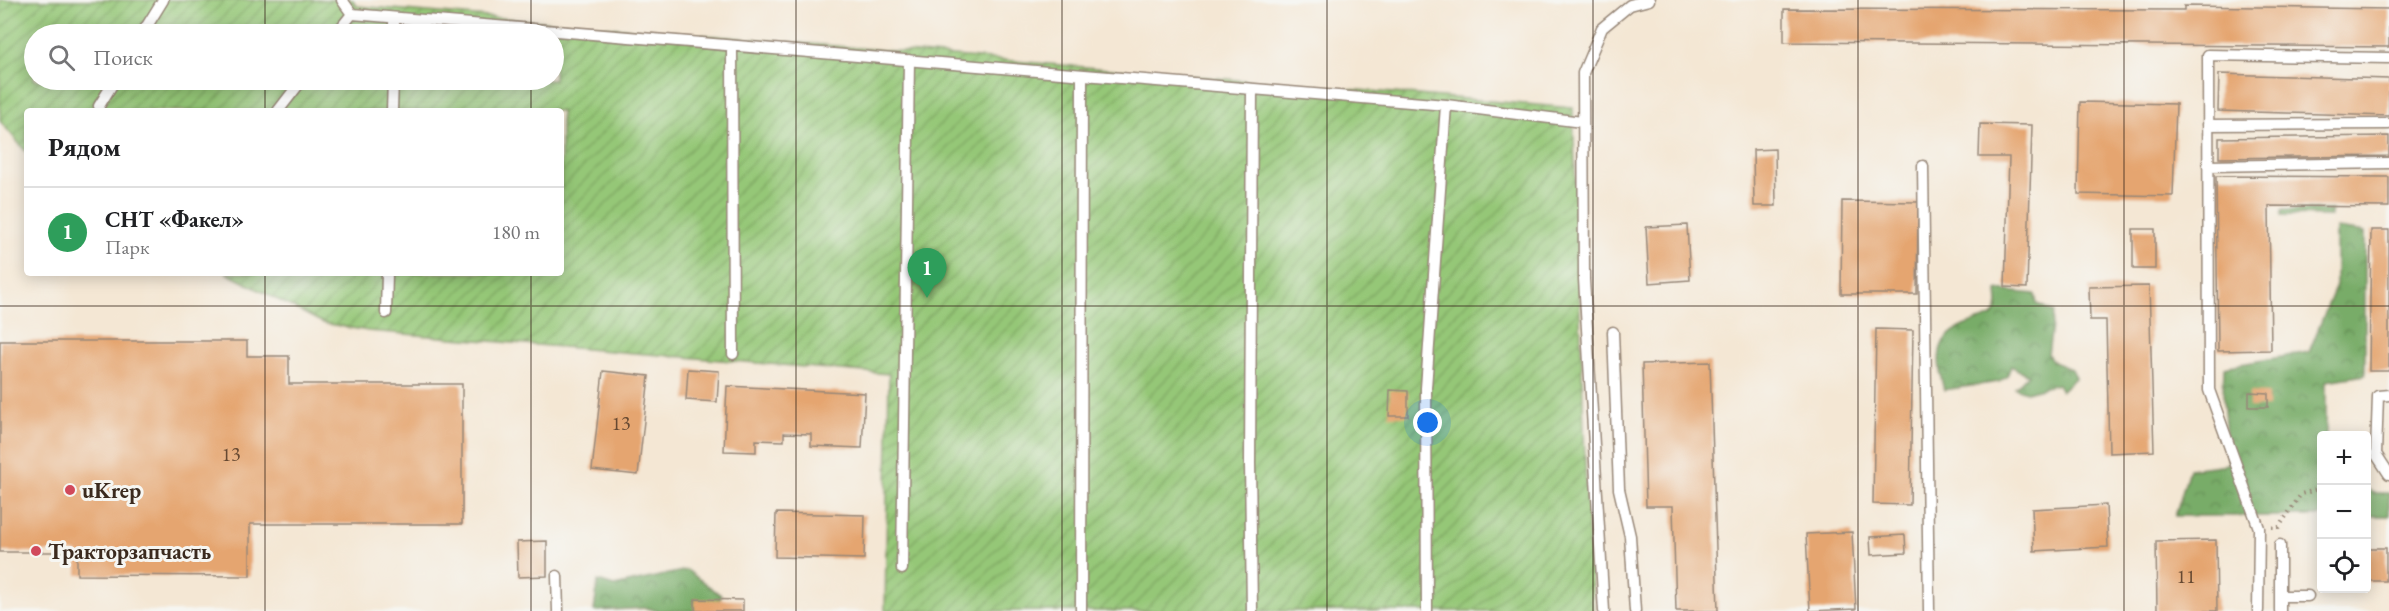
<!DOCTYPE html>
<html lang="ru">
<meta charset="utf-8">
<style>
body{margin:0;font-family:"EB Garamond",serif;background:#f6f6f6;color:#202124}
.controls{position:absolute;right:18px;bottom:18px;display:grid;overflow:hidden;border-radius:6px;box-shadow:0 3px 15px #0003}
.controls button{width:54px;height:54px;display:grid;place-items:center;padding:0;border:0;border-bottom:2px solid #e0e0e0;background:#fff;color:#202124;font:30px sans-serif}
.you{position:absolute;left:1428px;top:423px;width:21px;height:21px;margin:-15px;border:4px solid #fff;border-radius:50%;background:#1a73e8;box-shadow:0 0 0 9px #1a73e833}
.badge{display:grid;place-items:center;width:39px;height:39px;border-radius:50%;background:#d1495b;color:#fff;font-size:20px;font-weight:700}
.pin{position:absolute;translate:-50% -50px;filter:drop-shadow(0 2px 3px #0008)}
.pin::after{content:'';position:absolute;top:32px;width:21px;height:18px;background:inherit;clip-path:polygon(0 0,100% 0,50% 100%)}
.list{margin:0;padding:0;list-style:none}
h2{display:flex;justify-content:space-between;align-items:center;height:78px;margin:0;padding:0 24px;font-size:26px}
h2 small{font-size:20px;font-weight:400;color:#757577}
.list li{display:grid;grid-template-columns:39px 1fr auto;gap:18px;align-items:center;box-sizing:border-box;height:90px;padding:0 24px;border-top:2px solid #e0e0e0}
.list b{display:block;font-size:22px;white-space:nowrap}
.list p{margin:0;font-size:20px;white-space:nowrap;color:#757577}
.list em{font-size:20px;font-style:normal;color:#757577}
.icon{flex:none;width:33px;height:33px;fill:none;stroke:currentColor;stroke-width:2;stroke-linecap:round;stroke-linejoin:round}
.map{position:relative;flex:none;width:2389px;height:611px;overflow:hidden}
.search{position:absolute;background:#fff;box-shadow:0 3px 15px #0003;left:24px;top:24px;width:540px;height:66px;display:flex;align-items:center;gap:15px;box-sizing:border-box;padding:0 21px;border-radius:33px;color:#757577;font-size:22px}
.panel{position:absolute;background:#fff;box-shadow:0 3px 15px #0003;left:24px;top:108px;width:540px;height:168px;border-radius:6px}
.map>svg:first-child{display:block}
.forest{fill:url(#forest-crowns);stroke:#5a6b43;stroke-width:1.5}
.garden{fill:url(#garden-furrows);stroke:#68784a;stroke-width:1.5;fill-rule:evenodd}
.building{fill:#e5a56f}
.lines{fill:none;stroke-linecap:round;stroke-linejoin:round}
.lane-casing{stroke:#988879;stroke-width:13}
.path{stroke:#988879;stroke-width:4;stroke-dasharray:1.5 4.5;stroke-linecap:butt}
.lane{stroke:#fff;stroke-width:10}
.grid{fill:none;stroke:#3b2a1e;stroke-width:1.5;stroke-opacity:0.55}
.poi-dot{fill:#d1495b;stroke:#f6f6f2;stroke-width:2}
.labels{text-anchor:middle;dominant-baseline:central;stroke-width:6;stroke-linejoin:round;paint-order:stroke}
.number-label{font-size:20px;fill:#664932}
.poi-label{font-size:22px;font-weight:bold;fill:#3b2a1e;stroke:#f6f6f2;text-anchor:start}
</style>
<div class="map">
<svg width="2389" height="611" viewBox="0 0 2389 611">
<defs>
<pattern id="forest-crowns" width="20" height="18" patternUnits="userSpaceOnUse" patternTransform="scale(1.5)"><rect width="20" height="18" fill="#78ac68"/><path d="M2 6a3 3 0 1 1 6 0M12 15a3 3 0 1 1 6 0" fill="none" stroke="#648c55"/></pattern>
<pattern id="garden-furrows" width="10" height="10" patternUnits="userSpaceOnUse" patternTransform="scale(1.5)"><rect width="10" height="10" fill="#95c777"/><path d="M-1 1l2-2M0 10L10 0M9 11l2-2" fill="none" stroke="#7ba261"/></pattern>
</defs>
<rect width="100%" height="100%" fill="#f6f6f2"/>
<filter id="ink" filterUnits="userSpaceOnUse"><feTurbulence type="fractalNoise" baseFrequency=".0167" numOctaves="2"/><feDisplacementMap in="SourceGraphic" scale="12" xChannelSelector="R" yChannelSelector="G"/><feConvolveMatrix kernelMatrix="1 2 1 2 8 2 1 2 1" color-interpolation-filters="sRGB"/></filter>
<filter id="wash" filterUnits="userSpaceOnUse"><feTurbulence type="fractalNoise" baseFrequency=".008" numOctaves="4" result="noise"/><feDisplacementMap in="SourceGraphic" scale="24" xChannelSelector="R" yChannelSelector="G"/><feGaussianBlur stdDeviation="1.35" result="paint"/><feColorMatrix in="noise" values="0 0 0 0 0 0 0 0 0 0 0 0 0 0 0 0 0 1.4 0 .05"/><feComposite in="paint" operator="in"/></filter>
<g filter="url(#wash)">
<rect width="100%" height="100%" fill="#f4e7d4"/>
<path class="forest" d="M2282,210H2332L2330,216L2281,215Z
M2336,228L2365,232V375L2326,381V435L2322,436L2321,516H2175L2189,469L2228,464L2223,399L2224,367L2309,352L2336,285Z
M1997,290L2035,294L2037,304L2054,312L2048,354L2053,362L2071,369L2075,378L2061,391L2057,384L2026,392L2015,388L2028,375L2011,366L2007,376L1999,382L1944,390C1934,354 1936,332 1978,321C1985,319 1994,318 1997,309C1999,304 1997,296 1997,290Z
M2366,488L2373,493H2389V516H2367Z
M687,570L722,596L710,611H658L647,608L594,611L598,581L614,586Z"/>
<path class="garden" d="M0,0H353L357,6L1573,108L1586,489L1593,611H885L889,374L368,331L323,323L226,273H561V111H27V153L0,121ZM34,34H554V80H34Z"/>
<g id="blocks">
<path class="building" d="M2184,6L2389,9V47L1784,42V9L2184,10Z
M2219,74L2389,79V116L2218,111Z
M2080,102L2176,104L2173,196L2078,194Z
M1980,124L2032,125L2027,288L2005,287L2009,157H1979Z
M2389,136V156L2219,158V138Z
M1775,149L1776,206H1754L1753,150Z
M2216,176L2389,177V207L2269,206L2271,350L2218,351Z
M1842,201L1918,202L1917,294H1841Z
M1687,225L1690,280L1649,283L1646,227Z
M2133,229H2155V269H2133Z
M2371,230H2389V371H2369Z
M2149,286L2154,451L2109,453L2106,320H2090L2089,287Z
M1876,329L1913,330L1910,505L1873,504Z
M0,341H247V356H289V384H462V524H250V576L77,575V552H0Z
M1710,362L1718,611H1676L1673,506H1646L1642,364Z
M688,369L719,371L717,402L686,400Z
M603,371L649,376L638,475L592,470Z
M727,386L865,393L862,448L811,446V434L784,433V441L756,440V452L724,451Z
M1390,390L1408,391V416H1389Z
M2249,392L2268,393V407H2249Z
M2106,505L2108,547L2034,551L2032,509Z
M776,513L865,515L864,559L775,557Z
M1852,532L1856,609L1810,611L1806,534Z
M1905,535L1906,553L1871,555L1870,537Z
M2216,540L2217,611H2157L2156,541Z
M547,541V576L518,577L517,542Z
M2366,548H2386V581H2366Z
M695,599L743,600V611H695Z"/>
</g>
</g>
<g filter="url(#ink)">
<use href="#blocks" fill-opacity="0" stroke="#988879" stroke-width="1.5"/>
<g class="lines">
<defs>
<path id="lane" d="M342,0L352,14
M352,14L1446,105L1582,122
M142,34L163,0
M336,34L352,14
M394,34V18
M732,46L733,354
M99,106L115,80
M278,111L302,80
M392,111L393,80
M2208,125L2389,124
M1923,166L1929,611
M2208,166L2389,163
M386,313L387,273
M1613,332L1619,489L1630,536L1635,611
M2389,395L2378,396L2376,454L2389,474
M902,569L909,60
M557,576L558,611
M2280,596H2308
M1081,611L1082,75
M1252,611L1250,463L1252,89
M1427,611L1426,388L1446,105
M1604,611L1584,279L1583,73L1602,28L1630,5L1649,0
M2258,611L2259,528L2209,390L2208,55L2389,58
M2280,611V545"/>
</defs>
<use href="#lane" class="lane-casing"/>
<path class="path" d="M2272,527H2279L2301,494L2322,488"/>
<use href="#lane" class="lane"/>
</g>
</g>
<path class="grid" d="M265,0V34M531,0V34M796,0V611M1062,0V611M1327,0V611M1593,0V611M1858,0V611M2124,0V611M265,80V111M531,80V111M265,273V611M531,273V611M0,306H2389"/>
<g class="poi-dot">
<circle cx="70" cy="490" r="6"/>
<circle cx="36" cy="551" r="6"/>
</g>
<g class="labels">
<g class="number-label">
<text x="621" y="423">13</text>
<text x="231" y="454">13</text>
<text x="2186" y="576">11</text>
</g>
<g class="poi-label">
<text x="82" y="490">uKrep</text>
<text x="48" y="551">Тракторзапчасть</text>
</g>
</g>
</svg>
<div class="controls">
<button>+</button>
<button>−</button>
<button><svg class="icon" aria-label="locate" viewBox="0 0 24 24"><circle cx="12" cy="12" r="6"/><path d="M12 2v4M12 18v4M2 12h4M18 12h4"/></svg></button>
</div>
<div class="you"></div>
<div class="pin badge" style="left:927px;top:298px;background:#2e9e5b">1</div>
<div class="search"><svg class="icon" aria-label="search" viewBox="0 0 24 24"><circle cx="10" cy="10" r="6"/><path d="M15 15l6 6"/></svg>Поиск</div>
<section class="panel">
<h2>Рядом<small></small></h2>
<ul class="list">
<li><span class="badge" style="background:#2e9e5b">1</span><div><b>СНТ «Факел»</b><p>Парк</p></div><em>180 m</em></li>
</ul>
</section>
</div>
